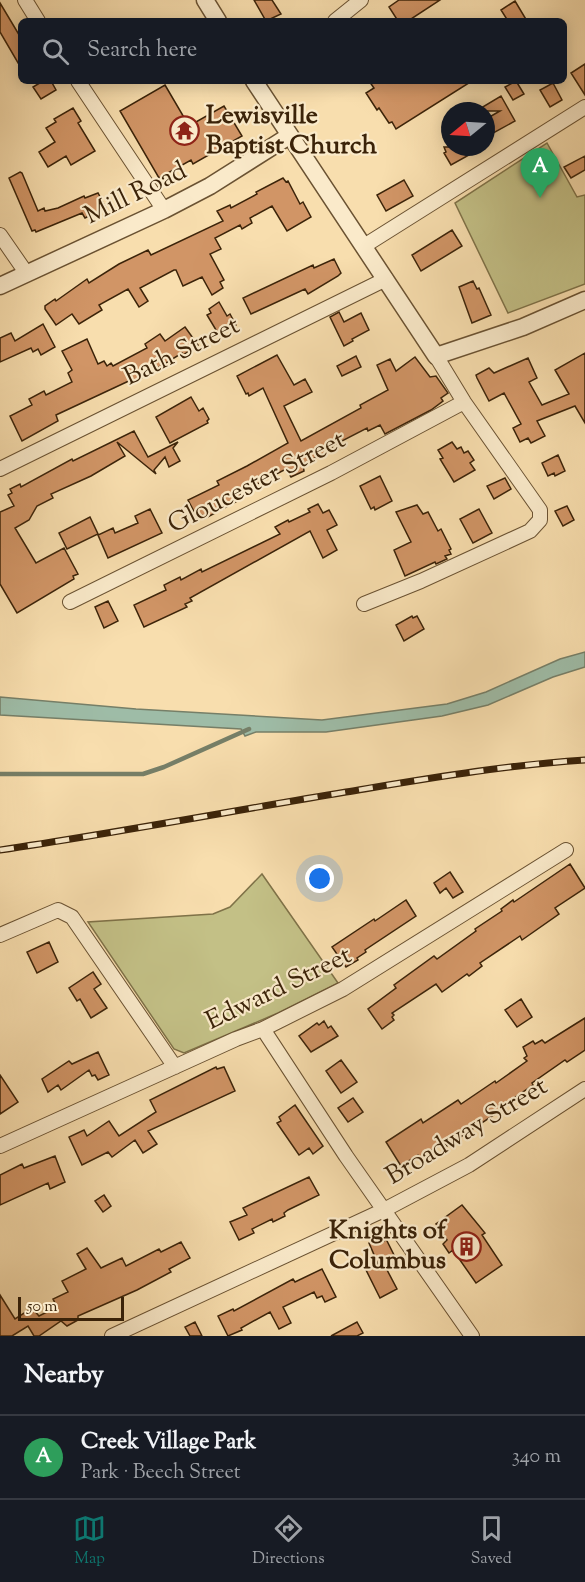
<!DOCTYPE html>
<meta charset="utf-8">
<style>
body{margin:0;font-family:"Sorts Mill Goudy",serif;background:#20242c;color:#f1f3f6}
.compass{position:absolute;left:441px;top:102px;width:54px;height:54px;border-radius:50%;background:#171b24;box-shadow:0 3px 15px #0003;rotate:252deg}
.scale{position:absolute;left:18px;bottom:15px;width:106px;box-sizing:border-box;padding-left:6px;border:3px solid #3b2309;border-top:0;font-size:16px;line-height:21px;white-space:nowrap;color:#3b2309;-webkit-text-stroke:4px #faeaca;paint-order:stroke}
.you{position:absolute;left:320px;top:879px;width:21px;height:21px;margin:-15px;border:4px solid #fff;border-radius:50%;background:#1a73e8;box-shadow:0 0 0 9px #1a73e833}
.badge{display:grid;place-items:center;width:39px;height:39px;border-radius:50%;background:#0f766e;color:#fff;font-size:20px;font-weight:700}
.pin{position:absolute;translate:-50% -50px;filter:drop-shadow(0 2px 3px #0008)}
.pin::after{content:'';position:absolute;top:32px;width:21px;height:18px;background:inherit;clip-path:polygon(0 0,100% 0,50% 100%)}
.list{margin:0;padding:0;list-style:none}
h2{display:flex;justify-content:space-between;align-items:center;height:78px;margin:0;padding:0 24px;font-size:26px}
h2 small{font-size:20px;font-weight:400;color:#9ea1a6}
.list li{display:grid;grid-template-columns:39px 1fr auto;gap:18px;align-items:center;box-sizing:border-box;height:84px;padding:0 24px;border-top:2px solid #363941}
.list b{display:block;font-size:22px;white-space:nowrap}
.list p{margin:0;font-size:20px;white-space:nowrap;color:#9ea1a6}
.list em{font-size:20px;font-style:normal;color:#9ea1a6}
.icon{flex:none;width:33px;height:33px;fill:none;stroke:currentColor;stroke-width:2;stroke-linecap:round;stroke-linejoin:round}
.map{position:relative;flex:none;width:585px;height:1336px;overflow:hidden}
.search{position:absolute;background:#171b24;box-shadow:0 3px 15px #0003;left:18px;right:18px;top:18px;height:66px;display:flex;align-items:center;gap:15px;box-sizing:border-box;padding:0 21px;border-radius:9px;color:#9ea1a6;font-size:22px}
.sheet{height:162px;background:#171b24}
nav{display:flex;justify-content:space-around;align-items:center;box-sizing:border-box;height:84px;border-top:2px solid #363941;background:#171b24;font-size:16px;color:#9ea1a6}
nav a{display:grid;justify-items:center;gap:3px}
nav .on{color:#0f766e}
.map>svg:first-child{display:block}
.green{fill:#c3c086;stroke:#7f7248;stroke-width:1.5}
.water{fill:#9ebca7;stroke:#767f68;stroke-width:1.5}
.lines{fill:none;stroke-linecap:round;stroke-linejoin:round}
.stream{stroke:#767f68;stroke-width:4.5}
.building{fill:#d19566;stroke:#3b2309;stroke-width:1.5}
.minor-casing{stroke:#6a5232;stroke-width:16}
.tertiary-casing{stroke:#6a5232;stroke-width:19}
.minor{stroke:#faeaca;stroke-width:14}
.tertiary{stroke:#faeaca;stroke-width:16}
.rail-casing{stroke:#3b2309;stroke-width:7}
.rail{stroke:#faeaca;stroke-width:4.5;stroke-dasharray:14;stroke-linecap:butt}
.labels{text-anchor:middle;dominant-baseline:central;stroke-width:4.5;stroke-linejoin:round;paint-order:stroke}
.poi-label{font-size:26px;font-weight:bold;fill:#3b2309;stroke:#faeaca;text-anchor:start}
.street-label{font-size:26px;fill:#3b2309;stroke:#faeaca}
</style>
<div class="map">
<svg width="585" height="1336" viewBox="0 0 585 1336">
<rect width="100%" height="100%" fill="#f8deae"/>
<filter id="stains"><feTurbulence type="fractalNoise" baseFrequency=".00333" numOctaves="4"/><feColorMatrix values="0 0 0 0 .2 0 0 0 0 .09 0 0 0 0 .02 0 0 0 .5 -.17"/></filter>
<radialGradient id="worn" r=".72"><stop offset=".6" stop-color="#630" stop-opacity="0"/><stop offset="1" stop-color="#630" stop-opacity=".3"/></radialGradient>
<path class="green" d="M547,143L577,197L585,195V284L508,313L455,203Z
M262,874L338,983L278,1013L184,1053L174,1049L88,922L213,914L230,907Z"/>
<path class="water" d="M585,652V667L553,677L488,705L442,716L326,732H256L245,736L241,729L0,715V697L136,709L322,720L447,704L486,692L560,659Z"/>
<g class="lines">
<path class="stream" d="M0,774H143L164,767L249,729"/>
</g>
<path class="building" d="M254,0H272L281,14L266,21Z
M399,0H440L408,21H398L389,7Z
M515,1L527,21H508L501,10Z
M0,3L21,38V68L0,32Z
M585,64V95L571,73Z
M43,81H51L56,90L41,99L33,87Z
M369,81H472L396,129L392,122L389,123L379,108L377,110L366,93L374,88Z
M516,81L524,94L513,100L505,87Z
M553,83L562,100L550,107L540,90Z
M165,85L189,126L224,106L242,136L193,164L191,160L159,178L120,111Z
M501,96L515,121L486,137V119L500,111H476Z
M73,108L81,121L78,123L95,151L71,165L66,156L48,167L39,152L55,142L46,128L56,122L54,119Z
M444,147H464L469,155L451,165L444,153L446,152Z
M585,156V170L571,178L564,167Z
M20,172L22,173L38,211L44,208L45,211L58,208L84,196L85,198L98,193L106,208L85,218L82,213L36,232L35,230L32,231L9,178Z
M283,178L286,182L288,181L300,204L303,202L311,217L287,231L272,206L250,218L252,223L242,229L240,225L215,238L221,249L210,254L224,280L220,282L223,288L212,295L202,277L183,286L176,270H174L140,288L148,301L139,307L128,289L99,305L102,310L79,324L72,314L56,325L45,309V306L55,299L56,301L87,279L89,283L119,264L148,250L151,255L223,221L217,211L230,205L231,208L257,194L256,192Z
M404,180L413,196L386,211L377,195Z
M452,230L462,246L421,271L412,255Z
M334,259L341,273L338,276L308,294L305,289L251,314L243,298L313,265L314,268Z
M473,281L477,289L479,288L491,315L472,323L459,287Z
M219,302L227,316L230,314L236,325L219,335L207,315L211,313L209,309Z
M339,312L344,322L361,313L369,330L352,339L353,341L344,346L330,317Z
M43,324L55,347L41,355L38,349L33,352L31,348L0,362V338L11,333L15,341Z
M185,327L198,345L183,355L182,353L135,382L133,379L56,415L58,421L22,441L10,416L32,405L29,399L44,391L46,395L72,382L68,373L72,370L62,351L87,339L98,364L104,361L107,366L111,363L113,366L147,348L145,344L160,334L165,341Z
M585,353V423L575,406L537,421L545,436L531,443L528,438L520,442L513,428L521,424L504,393L489,401L477,378L476,375L489,368L494,373L528,358L537,378L529,382L542,405L569,394L555,370Z
M277,355L294,385L305,379L312,392L284,406L301,441L361,408L360,405L388,390L377,365L390,359L396,371L415,357L430,377L436,376L448,393L441,398L443,401L431,410L385,434L380,425L368,431L367,428L332,446L333,449L303,464L304,471L291,477L286,469L240,493L241,499L204,519L202,515L197,517L188,500L219,485L217,481L247,466L288,443L263,388L249,396L248,393L246,394L237,376Z
M356,356L361,367L342,376L337,366Z
M191,397L199,411L203,408L209,419L207,421L208,423L170,443L156,417Z
M134,431L148,457L178,442L173,448L180,461L169,467L165,457L154,470L156,474L117,442L125,456L91,476L51,494L53,498L37,506L29,520L15,528L36,563L64,548L78,574L73,576L74,579L17,613L0,584V512L14,506L8,495L12,493L10,489L20,484L21,487L72,459L73,461Z
M452,442L457,449L461,447L464,453L468,451L474,460L470,463L475,470L454,482L440,459L443,458L438,450Z
M558,455L565,471L555,476L554,473L548,476L542,463Z
M380,476L392,501L375,510L374,507L371,509L360,486Z
M505,478L511,489L494,499L487,486Z
M318,504L323,513L329,510L337,525L327,530L337,550L323,558L310,531L190,598L192,601L185,604L187,607L144,627L134,605L166,590L164,585L180,577L181,580L201,569L202,572L280,534L275,527L288,520L289,522L310,512L308,509Z
M417,505L423,514L428,512L438,531L441,529L451,549L449,550L451,554L445,556L447,559L436,564L435,562L405,576L394,550L411,542L396,512Z
M567,506L574,520L563,526L555,511Z
M150,509L162,533L108,558L98,535L113,528L115,533L138,523L135,516Z
M479,509L492,533L473,543L460,519Z
M90,517L98,534L67,549L59,533Z
M108,601L118,621L104,628L95,607Z
M412,616L413,618L417,616L424,629L404,641L396,625Z
M570,864L585,888L555,908L559,914L522,940L520,936L480,963L482,966L469,976L467,974L442,992L436,984L392,1013L394,1015L392,1017L394,1020L382,1029L368,1009L396,988L394,985L434,956L437,959L476,931L475,929L502,911L501,909L513,900L514,902Z
M450,872L463,892L453,898L446,888L440,893L434,883Z
M406,900L416,916L365,950L366,952L357,958L358,960L346,967L332,947L374,919L375,921Z
M49,942L58,962L37,973L27,952Z
M93,972L101,984L94,989L107,1008L91,1018L80,999L77,1001L69,988Z
M521,999L532,1017L517,1027L505,1010Z
M585,1018V1050L567,1062L565,1060L532,1083L533,1085L501,1107L503,1109L447,1146L444,1142L420,1158L418,1155L401,1166L386,1142L421,1119L423,1123L458,1100L461,1104L495,1081L496,1083L527,1061L524,1058L527,1056L523,1047L533,1041L535,1044L542,1040L545,1043Z
M324,1021L328,1028L331,1026L338,1036L311,1052L299,1036L317,1023L319,1025Z
M98,1052L109,1075L98,1080L95,1075L92,1076L89,1070L61,1090L58,1085L48,1092L42,1079L69,1061L72,1064Z
M341,1060L357,1082L341,1093L326,1071Z
M216,1067L217,1069L224,1067L235,1091L148,1131L157,1144L143,1153L135,1140L112,1157L108,1152L82,1165L69,1137L84,1130L87,1136L109,1121L119,1136L156,1112L150,1100Z
M0,1075L18,1102L0,1114Z
M353,1098L363,1112L348,1122L338,1108Z
M295,1105L323,1146L313,1154L309,1148L299,1155L277,1123L281,1121L279,1117Z
M55,1156L65,1182L50,1189L48,1183L0,1205V1175L22,1164L24,1168Z
M309,1177L319,1195L288,1210L284,1213L285,1216L273,1222L272,1219L252,1229L254,1233L239,1240L230,1222L247,1215L243,1208Z
M104,1195L111,1206L103,1212L95,1201Z
M462,1205L485,1233L482,1235L502,1265L476,1283L453,1250L449,1253L443,1244L447,1240L436,1224Z
M379,1238V1240L383,1238L384,1241L386,1239L395,1257L393,1258L396,1263L386,1268L397,1289L380,1298L366,1270L378,1264L369,1243Z
M181,1242L190,1258L169,1269L171,1272L137,1290L78,1316V1320L67,1326L61,1321L39,1336H34L28,1326L12,1336H0V1295L15,1319L32,1308L39,1316L57,1307L53,1299L68,1292L62,1281L86,1269L77,1254L87,1248L101,1268L122,1258L126,1266L159,1249L161,1252Z
M322,1269L336,1297L325,1302L322,1296L317,1298L314,1292L283,1307L291,1323L279,1329L270,1312L241,1328L242,1330L228,1336L218,1316L233,1309L234,1311L293,1279L295,1282Z
M195,1322L202,1336H190L185,1327Z
M357,1322L363,1333L357,1336H331Z"/>
<g class="lines">
<defs>
<path id="minor" d="M25,0L38,21
M335,21L361,0
M78,81L164,210
M0,235L27,274
M364,246L585,107
M0,469L386,279
M70,602L331,473L464,402
M364,604L421,581L530,531L540,520V510L464,402L436,356
M0,935L58,910L72,917L175,1067
M263,1029L346,1156L472,1336
M0,1146L236,1039L263,1029L343,989L566,850
M112,1336L384,1210L469,1165L585,1089"/>
<path id="tertiary" d="M205,0L218,21
M254,81L436,356L523,327L585,300
M0,286L164,210L210,186L289,136"/>
</defs>
<use href="#minor" class="minor-casing"/>
<use href="#tertiary" class="tertiary-casing"/>
<use href="#minor" class="minor"/>
<use href="#tertiary" class="tertiary"/>
<defs>
<path id="rail" d="M0,850C116,833 231,811 346,792C425,779 505,765 585,760"/>
</defs>
<use href="#rail" class="rail-casing"/>
<use href="#rail" class="rail"/>
</g>
<defs>
<symbol id="temple-ring" viewBox="-11 -11 22 22"><circle r="9.5" fill="#faeaca" stroke="#8f2418" stroke-width="1.5"/><path d="M0-6L5-2H3V0L6.5 2.5H4V6H1.5V3h-3V6H-4V2.5H-6.5L-3 0V-2H-5Z" fill="#8f2418"/></symbol>
<symbol id="building-ring" viewBox="-11 -11 22 22"><circle r="9.5" fill="#faeaca" stroke="#8f2418" stroke-width="1.5"/><path d="M-4-6H4V6H1V3H-1V6H-4ZM-2.5-4.3h1.7v1.8h-1.7ZM.8-4.3h1.7v1.8H.8ZM-2.5-1h1.7V.8h-1.7ZM.8-1h1.7V.8H.8Z" fill="#8f2418"/></symbol>
</defs>
<g fill-rule="evenodd">
<use href="#temple-ring" x="168" y="114" width="33" height="33"/>
<use href="#building-ring" x="450" y="1230" width="33" height="33"/>
</g>
<g class="labels">
<g class="poi-label">
<text x="206" y="116">Lewisville<tspan x="206" dy="30">Baptist Church</tspan></text>
<text x="446" y="1231" text-anchor="end">Knights of<tspan x="446" dy="30">Columbus</tspan></text>
</g>
<g class="street-label">
<text transform="translate(136 194) rotate(-26)">Mill Road</text>
<text transform="translate(182 352) rotate(-26)">Bath Street</text>
<text transform="translate(257 483) rotate(-27)">Gloucester Street</text>
<text transform="translate(279 989) rotate(-26)">Edward Street</text>
<text transform="translate(467 1132) rotate(-31)">Broadway Street</text>
</g>
</g>
<rect width="100%" height="100%" filter="url(#stains)"/>
<rect width="100%" height="100%" fill="url(#worn)"/>
</svg>
<svg class="compass" viewBox="-18 -18 36 36"><path d="M0-13l5 13h-10z" fill="#e53935"/><path d="M0 13l5-13h-10z" fill="#9ea1a6"/></svg>
<div class="scale">50 m</div>
<div class="you"></div>
<div class="pin badge" style="left:540px;top:198px;background:#2e9e5b">A</div>
<div class="search"><svg class="icon" aria-label="search" viewBox="0 0 24 24"><circle cx="10" cy="10" r="6"/><path d="M15 15l6 6"/></svg>Search here</div>
</div>
<section class="sheet">
<h2>Nearby<small></small></h2>
<ul class="list">
<li><span class="badge" style="background:#2e9e5b">A</span><div><b>Creek Village Park</b><p>Park · Beech Street</p></div><em>340 m</em></li>
</ul>
</section>
<nav>
<a class="on"><svg class="icon" aria-label="map" viewBox="0 0 24 24"><path d="M3 6l6-2 6 2 6-2v14l-6 2-6-2-6 2zM9 4v14M15 6v14"/></svg>Map</a>
<a><svg class="icon" aria-label="directions" viewBox="0 0 24 24"><path d="M12 3l9 9-9 9-9-9zM9 14v-3h6M13 9l2 2-2 2"/></svg>Directions</a>
<a><svg class="icon" aria-label="saved" viewBox="0 0 24 24"><path d="M7 4h10v16l-5-4-5 4z"/></svg>Saved</a>
</nav>
